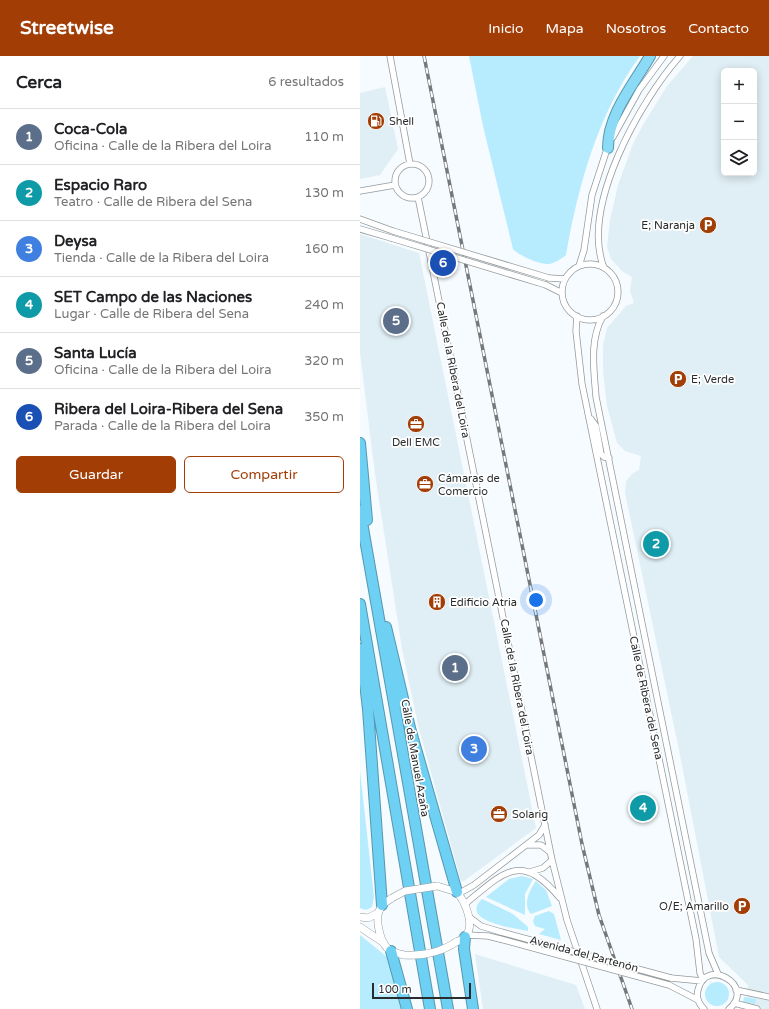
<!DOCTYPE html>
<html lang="es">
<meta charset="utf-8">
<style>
body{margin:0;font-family:"Varela Round",sans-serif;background:#f2f2f2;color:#202124}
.controls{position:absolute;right:12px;top:12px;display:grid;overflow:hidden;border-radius:6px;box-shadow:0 2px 10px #0003}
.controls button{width:36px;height:36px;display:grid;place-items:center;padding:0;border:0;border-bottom:1px solid #e0e0e0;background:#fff;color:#202124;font:20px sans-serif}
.scale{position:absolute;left:12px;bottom:10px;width:99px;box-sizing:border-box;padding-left:4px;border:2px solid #292c2d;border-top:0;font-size:11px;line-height:14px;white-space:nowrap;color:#292c2d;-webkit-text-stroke:3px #fff;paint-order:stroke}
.you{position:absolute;left:176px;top:544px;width:14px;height:14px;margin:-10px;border:3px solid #fff;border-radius:50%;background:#1a73e8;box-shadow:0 0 0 6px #1a73e833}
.badge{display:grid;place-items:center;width:26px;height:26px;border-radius:50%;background:#a13d05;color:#fff;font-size:13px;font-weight:700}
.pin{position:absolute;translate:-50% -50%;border:2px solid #fff;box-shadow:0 1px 4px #0006}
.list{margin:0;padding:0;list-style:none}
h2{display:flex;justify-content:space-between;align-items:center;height:52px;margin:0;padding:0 16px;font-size:17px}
h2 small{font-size:13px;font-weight:400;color:#757577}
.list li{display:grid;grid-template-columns:26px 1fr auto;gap:12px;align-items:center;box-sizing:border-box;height:56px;padding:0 16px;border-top:1px solid #e0e0e0}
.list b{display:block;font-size:15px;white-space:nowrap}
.list p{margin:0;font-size:13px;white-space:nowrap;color:#757577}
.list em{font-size:13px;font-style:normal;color:#757577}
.actions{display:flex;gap:8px;padding:12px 16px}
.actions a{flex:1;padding:9px 0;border:1px solid #a13d05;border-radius:6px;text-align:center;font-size:14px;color:#a13d05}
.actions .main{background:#a13d05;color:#fff}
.icon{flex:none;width:22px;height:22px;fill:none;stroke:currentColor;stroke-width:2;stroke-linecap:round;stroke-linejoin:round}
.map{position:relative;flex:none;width:409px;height:953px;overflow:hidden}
header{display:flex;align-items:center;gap:24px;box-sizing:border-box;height:56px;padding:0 20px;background:#a13d05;color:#fff}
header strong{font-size:19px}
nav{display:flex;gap:22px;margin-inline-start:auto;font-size:14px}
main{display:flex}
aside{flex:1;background:#fff}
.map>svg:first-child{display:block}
.built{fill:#e0eff5;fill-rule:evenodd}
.green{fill:#b7ebfe}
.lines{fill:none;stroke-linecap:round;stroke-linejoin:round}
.minor-casing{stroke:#949a9c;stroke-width:7}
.tertiary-casing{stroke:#949a9c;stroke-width:8}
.trunk-casing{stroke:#5697ae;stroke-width:12}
.motorway-casing{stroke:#5697ae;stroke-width:12}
.minor{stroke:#fff;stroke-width:5.5}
.tertiary{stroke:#fff;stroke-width:7}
.trunk{stroke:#8bdaf6;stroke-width:10}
.motorway{stroke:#6ed1f3;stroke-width:10}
.rail-casing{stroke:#75797b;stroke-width:3.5}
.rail{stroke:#fff;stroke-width:2;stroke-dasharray:6;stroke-linecap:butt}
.minor-bridge-casing{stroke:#949a9c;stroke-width:7;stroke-linecap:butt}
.tertiary-bridge-casing{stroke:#949a9c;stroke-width:8;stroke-linecap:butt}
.minor-bridge{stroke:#fff;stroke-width:5.5}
.tertiary-bridge{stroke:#fff;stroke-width:7}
.labels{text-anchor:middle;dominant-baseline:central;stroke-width:3.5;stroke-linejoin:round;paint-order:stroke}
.poi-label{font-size:11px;fill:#292c2d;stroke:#fff;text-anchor:start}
.street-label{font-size:11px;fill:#292c2d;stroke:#fff}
</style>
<header>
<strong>Streetwise</strong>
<nav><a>Inicio</a><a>Mapa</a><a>Nosotros</a><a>Contacto</a></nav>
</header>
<main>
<aside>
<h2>Cerca<small>6 resultados</small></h2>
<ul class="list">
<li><span class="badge" style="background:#5c6f8a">1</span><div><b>Coca-Cola</b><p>Oficina · Calle de la Ribera del Loira</p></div><em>110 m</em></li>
<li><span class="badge" style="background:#0f9aa8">2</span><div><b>Espacio Raro</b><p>Teatro · Calle de Ribera del Sena</p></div><em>130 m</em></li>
<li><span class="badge" style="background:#3f7fe0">3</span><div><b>Deysa</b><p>Tienda · Calle de la Ribera del Loira</p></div><em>160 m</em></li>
<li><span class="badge" style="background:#0f9aa8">4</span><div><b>SET Campo de las Naciones</b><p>Lugar · Calle de Ribera del Sena</p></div><em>240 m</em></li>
<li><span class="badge" style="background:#5c6f8a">5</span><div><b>Santa Lucía</b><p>Oficina · Calle de la Ribera del Loira</p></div><em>320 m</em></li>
<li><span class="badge" style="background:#1a4fb4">6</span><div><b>Ribera del Loira-Ribera del Sena</b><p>Parada · Calle de la Ribera del Loira</p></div><em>350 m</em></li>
</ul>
<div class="actions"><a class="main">Guardar</a><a>Compartir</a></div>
</aside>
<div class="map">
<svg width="409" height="953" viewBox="0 0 409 953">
<rect width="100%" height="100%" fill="#f5fbfe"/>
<path class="built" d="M333,0H409V953H385L388,929L359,901L319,694L265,437L266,425L273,417L279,414L281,400L265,395L257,387L247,350L243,316V289L247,272L266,250L274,247L270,235L272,221L262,215L251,203L247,191L250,164L258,129L273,88L284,67L307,30ZM364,15H394V117H364Z
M25,31L38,93L20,119L0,123V37Z
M0,178L59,197L176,772L104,825H101L59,673L42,593L15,418L0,297Z
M115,898L216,929L225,953H123Z"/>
<path class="green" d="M109,0H280C238,57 218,130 206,199C201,203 195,207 189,208C180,209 158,199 153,193L123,70Z
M0,715L14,841L12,851L6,854L0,852Z
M162,820L173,823L165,838V859L126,841L149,823Z
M176,825L186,834L192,850L171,858C162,849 170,833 176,825Z
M122,843L153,858L168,871V875C154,872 99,865 122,843Z
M189,855L194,858L201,884L179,878L185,873L175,870L173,865L175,860Z
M0,879L27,901L44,953H0Z
M345 938a12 12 0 1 1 24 0a12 12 0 1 1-24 0Z
M384,941L396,943L395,948L383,946Z"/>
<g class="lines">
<defs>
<path id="minor" d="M30,0L50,108
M253,81L279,34L304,0
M35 125a17 17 0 1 1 34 0a17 17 0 1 1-34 0Z
M0,135L35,129
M58,141L192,804L207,864L237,953
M0,163L33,175
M0,173L31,182
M202 236a28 28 0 1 1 56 0a28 28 0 1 1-56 0Z
M219,210L224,194L232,139L248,90
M244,212C220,151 280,45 320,0
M189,222L205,223
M186,229L202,237
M217,260L216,275L222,328L336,883L340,917L343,924
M243,260C229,284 234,314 236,341L349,897L358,918
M231,363L236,370L241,398L244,401L249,402
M168,789H181L190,796
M170,816L183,812L192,804
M98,838L114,829L179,779L185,769
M105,848C144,816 161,795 200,842
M109,861L121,870L141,876
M106,879L128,880L140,883
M311,922L342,925
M309,929L338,944
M376,934L409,941
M374,947L397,953
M344,953C339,948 336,941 338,934C345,900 397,930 369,953"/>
<path id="tertiary" d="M77,830L97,836C105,846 116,869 105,881C103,883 99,885 96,886
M32,842C29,844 24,847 22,850C13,860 20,889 31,895C35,897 40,898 44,899
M0,861L8,862L18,857
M0,871L24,887"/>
<path id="trunk" d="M248,92C248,58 274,28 290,0"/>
<path id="motorway" d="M0,387L7,464
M0,455L88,953
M0,548L70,953
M26,571L50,672L97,836
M1,593L8,653L22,849
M105,881L104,893L113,953
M31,895L47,953"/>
</defs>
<use href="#minor" class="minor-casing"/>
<use href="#tertiary" class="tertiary-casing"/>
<use href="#trunk" class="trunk-casing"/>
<use href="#motorway" class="motorway-casing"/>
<use href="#minor" class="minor"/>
<use href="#tertiary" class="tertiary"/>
<use href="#trunk" class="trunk"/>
<use href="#motorway" class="motorway"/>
<defs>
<path id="rail" d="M64,0L222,788L239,859L272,953"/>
</defs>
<use href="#rail" class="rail-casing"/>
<use href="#rail" class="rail"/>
<defs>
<path id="minor-bridge" d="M33,175L189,222
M31,182L186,229
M141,876L311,922
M140,883L309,929"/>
<path id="tertiary-bridge" d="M32,842L45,835L77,830
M44,899C63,900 80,897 96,886"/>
</defs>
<use href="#minor-bridge" class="minor-bridge-casing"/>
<use href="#tertiary-bridge" class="tertiary-bridge-casing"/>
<use href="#minor-bridge" class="minor-bridge"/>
<use href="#tertiary-bridge" class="tertiary-bridge"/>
</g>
<defs>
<symbol id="fuel-disc" viewBox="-11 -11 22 22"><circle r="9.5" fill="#a13d05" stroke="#fff"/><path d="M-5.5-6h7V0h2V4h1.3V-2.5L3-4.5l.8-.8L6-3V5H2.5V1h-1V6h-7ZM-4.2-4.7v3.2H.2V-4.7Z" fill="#fff"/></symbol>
<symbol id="parking-disc" viewBox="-11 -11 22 22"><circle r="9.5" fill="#a13d05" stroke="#fff"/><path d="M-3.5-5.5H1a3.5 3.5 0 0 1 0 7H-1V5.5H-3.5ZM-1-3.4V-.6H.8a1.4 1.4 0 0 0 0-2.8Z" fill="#fff"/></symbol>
<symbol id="office-disc" viewBox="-11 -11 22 22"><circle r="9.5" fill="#a13d05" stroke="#fff"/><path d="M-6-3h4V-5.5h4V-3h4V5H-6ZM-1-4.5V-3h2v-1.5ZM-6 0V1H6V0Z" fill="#fff"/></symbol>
<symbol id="building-disc" viewBox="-11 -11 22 22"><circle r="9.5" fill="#a13d05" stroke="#fff"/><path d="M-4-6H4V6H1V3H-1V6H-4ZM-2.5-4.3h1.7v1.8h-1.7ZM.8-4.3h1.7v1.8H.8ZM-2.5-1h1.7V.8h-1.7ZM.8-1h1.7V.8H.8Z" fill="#fff"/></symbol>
</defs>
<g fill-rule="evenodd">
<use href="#fuel-disc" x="6" y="55" width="20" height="20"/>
<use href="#parking-disc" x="338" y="159" width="20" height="20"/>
<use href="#parking-disc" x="308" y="313" width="20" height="20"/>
<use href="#office-disc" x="46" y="358" width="20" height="20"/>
<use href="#office-disc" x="55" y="418" width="20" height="20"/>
<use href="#building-disc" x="67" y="536" width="20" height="20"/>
<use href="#office-disc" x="129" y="748" width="20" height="20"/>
<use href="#parking-disc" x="372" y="840" width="20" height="20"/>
</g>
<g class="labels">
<g class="poi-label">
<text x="29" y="65">Shell</text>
<text x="335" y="169" text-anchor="end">E; Naranja</text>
<text x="331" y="323">E; Verde</text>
<text x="56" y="386" text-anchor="middle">Dell EMC</text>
<text x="78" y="422">Cámaras de<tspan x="78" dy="13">Comercio</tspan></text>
<text x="90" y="546">Edificio Atria</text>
<text x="152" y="758">Solarig</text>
<text x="369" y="850" text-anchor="end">O/E; Amarillo</text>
</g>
<g class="street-label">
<text transform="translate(93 314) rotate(79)">Calle de la Ribera del Loira</text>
<text transform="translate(157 631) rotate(79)">Calle de la Ribera del Loira</text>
<text transform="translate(286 642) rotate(78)">Calle de Ribera del Sena</text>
<text transform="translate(55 702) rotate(80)">Calle de Manuel Azaña</text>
<text transform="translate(224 898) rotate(15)">Avenida del Partenón</text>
</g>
</g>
</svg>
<div class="controls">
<button>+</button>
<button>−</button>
<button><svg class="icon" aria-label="layers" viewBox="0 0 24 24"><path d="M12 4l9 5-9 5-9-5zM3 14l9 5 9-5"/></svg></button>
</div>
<div class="scale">100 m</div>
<div class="you"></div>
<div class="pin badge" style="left:95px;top:612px;background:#5c6f8a">1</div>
<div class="pin badge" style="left:296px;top:488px;background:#0f9aa8">2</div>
<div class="pin badge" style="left:114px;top:693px;background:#3f7fe0">3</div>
<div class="pin badge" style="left:283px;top:752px;background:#0f9aa8">4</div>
<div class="pin badge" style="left:36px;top:265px;background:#5c6f8a">5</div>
<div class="pin badge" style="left:83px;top:207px;background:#1a4fb4">6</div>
</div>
</main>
